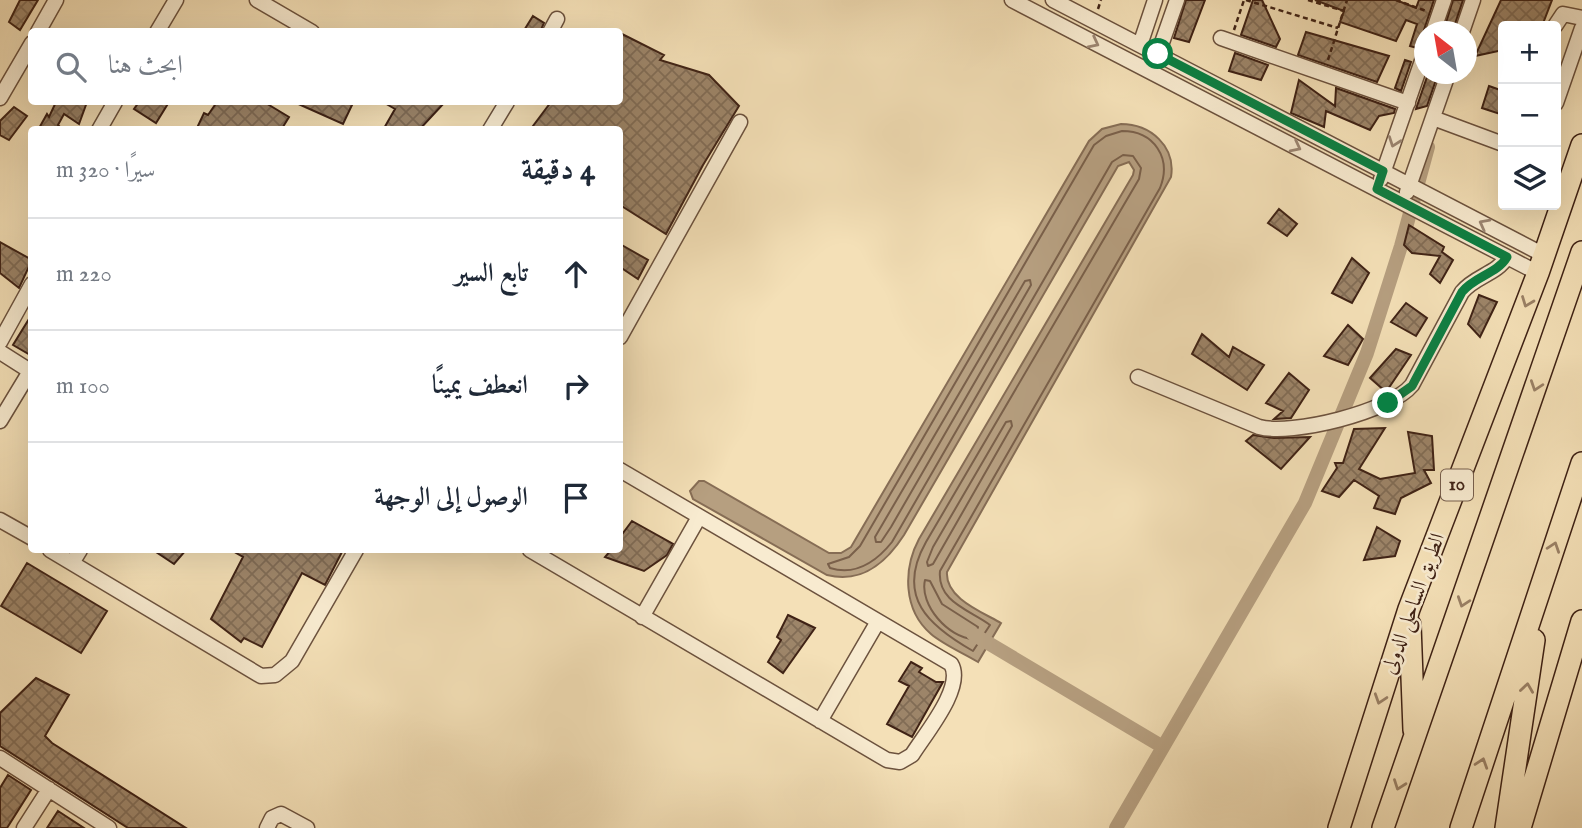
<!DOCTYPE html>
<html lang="ar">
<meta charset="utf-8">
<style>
body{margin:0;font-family:"IM FELL English",Amiri,serif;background:#f6f6f7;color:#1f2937;direction:rtl}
.controls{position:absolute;right:21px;top:21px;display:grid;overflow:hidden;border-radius:7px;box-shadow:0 7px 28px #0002}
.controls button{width:63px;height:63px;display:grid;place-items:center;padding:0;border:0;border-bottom:2px solid #e0e1e3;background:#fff;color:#1f2937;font:35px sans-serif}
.compass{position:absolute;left:1414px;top:21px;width:63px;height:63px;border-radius:50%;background:#fff;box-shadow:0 7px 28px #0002;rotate:329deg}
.stop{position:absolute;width:21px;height:21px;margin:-16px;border:5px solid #0b8043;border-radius:50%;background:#fff}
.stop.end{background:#0b8043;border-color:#fff;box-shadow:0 2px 7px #0008}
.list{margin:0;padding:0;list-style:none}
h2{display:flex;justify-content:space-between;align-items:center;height:91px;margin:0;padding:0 28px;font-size:30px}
h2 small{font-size:23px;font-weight:400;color:#747a83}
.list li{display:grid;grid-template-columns:46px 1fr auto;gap:21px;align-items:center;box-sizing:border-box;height:112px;padding:0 28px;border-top:2px solid #e0e1e3}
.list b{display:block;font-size:26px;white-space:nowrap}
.list em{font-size:23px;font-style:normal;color:#747a83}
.icon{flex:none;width:38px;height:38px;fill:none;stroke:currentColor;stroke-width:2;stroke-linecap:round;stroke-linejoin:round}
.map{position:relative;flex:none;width:1582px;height:828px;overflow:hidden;direction:ltr}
.search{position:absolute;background:#fff;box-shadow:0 7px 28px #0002;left:28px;top:28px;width:595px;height:77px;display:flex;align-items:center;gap:18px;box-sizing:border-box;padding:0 24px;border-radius:7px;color:#747a83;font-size:26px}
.panel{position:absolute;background:#fff;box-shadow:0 7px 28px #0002;left:28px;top:126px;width:595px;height:427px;border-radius:7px;direction:rtl}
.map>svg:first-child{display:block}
.water{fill:#b69f80;stroke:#866d55;stroke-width:2}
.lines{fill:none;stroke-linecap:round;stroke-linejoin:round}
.shore{stroke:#7a604a;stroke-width:2}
.canal{stroke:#b69f80;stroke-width:14}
.building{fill:url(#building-cross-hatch);stroke:#3f2215;stroke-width:2}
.minor-casing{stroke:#6c523e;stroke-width:17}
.highway-casing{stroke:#3f2215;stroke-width:24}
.path{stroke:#3f2215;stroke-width:2.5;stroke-dasharray:5 3.5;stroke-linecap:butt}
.minor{stroke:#f8ebd0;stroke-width:14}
.highway{stroke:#f4e0b7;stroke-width:21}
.oneway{stroke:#9c8672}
.oneway2{stroke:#9a8166}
.route{stroke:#0b8043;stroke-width:9}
.labels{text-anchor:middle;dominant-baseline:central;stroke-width:5;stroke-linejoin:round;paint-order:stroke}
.shield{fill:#f8ebd0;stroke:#765e4d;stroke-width:2}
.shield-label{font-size:19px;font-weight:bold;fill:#3f2215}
.street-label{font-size:21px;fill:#3f2215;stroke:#f8ebd0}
</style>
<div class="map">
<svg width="1582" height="828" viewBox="0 0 1582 828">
<defs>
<pattern id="building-cross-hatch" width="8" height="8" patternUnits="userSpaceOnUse" patternTransform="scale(1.75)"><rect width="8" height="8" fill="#9d8569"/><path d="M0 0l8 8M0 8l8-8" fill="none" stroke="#816c55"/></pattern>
</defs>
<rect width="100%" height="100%" fill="#f4e0b7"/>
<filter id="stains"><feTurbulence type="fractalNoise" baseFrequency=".00286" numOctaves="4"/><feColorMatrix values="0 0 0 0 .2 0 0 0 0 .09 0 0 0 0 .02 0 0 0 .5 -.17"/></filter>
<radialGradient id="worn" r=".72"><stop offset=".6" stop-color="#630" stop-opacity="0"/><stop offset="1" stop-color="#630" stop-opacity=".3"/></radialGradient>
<path class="water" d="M1121,124C1150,124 1176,146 1171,177L947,572C945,598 982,612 1001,623L978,662C963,653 944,645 931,634C903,610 903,569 919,539L1133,175L1134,170L1129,162L1118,166L904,535C886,563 862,584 827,575L693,499L690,491L699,481H704L829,553H841L851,547L1089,141L1102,129Z"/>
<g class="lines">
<path class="shore" d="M1122,131C1154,131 1172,158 1160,188L940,571C937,602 970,610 990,625L973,651C929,626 895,597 926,542L1139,179L1141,168L1133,156L1123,155L1112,162L892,542C876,562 856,576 830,568L828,564L849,557L860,546L1094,145L1106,136Z
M1030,280L1031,285L891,527L881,542H876L875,537L1025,281Z
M1011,421L1012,426L933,564L928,566L927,562L933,547L1006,422Z
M925,580L930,581L942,604L978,627L973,639C949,638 919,605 925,580Z"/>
<path class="canal" d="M1452,32L1457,0
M973,634L1163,747
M1116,828L1305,503L1367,353L1401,246L1428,147"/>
</g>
<path class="building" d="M20,0H38L20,30L9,22Z
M1186,0H1205L1189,42L1174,38Z
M1253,0H1262L1280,39L1276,47L1241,35Z
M1315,0H1396L1416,8L1419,0H1434L1424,30V46L1417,48L1410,46L1417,24L1406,20L1396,41L1340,22L1344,11Z
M1453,0H1463L1453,30L1444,29Z
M1501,0H1552L1542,26H1503V50L1475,56Z
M533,16L544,23L540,32H523Z
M1306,32L1389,56L1377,82L1298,55Z
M620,33L664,55L660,60L709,75L739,106L703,165L666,234L620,205V130H530L551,102H620Z
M1235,53L1268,65L1261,80L1229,71Z
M1405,60L1411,62L1401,91L1395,88Z
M1428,74H1438L1427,106L1416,109Z
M1299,80L1335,106L1336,88L1395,109L1394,113L1379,116L1370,130L1326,111L1324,127L1291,113Z
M1489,86L1503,91L1500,114L1482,108Z
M56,102H87L79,124L64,114L58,125L63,130H38L47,114L49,117Z
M139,102H169L156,123L134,109Z
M217,102H264L289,117L281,130H196L204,113L208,115Z
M294,102H345L352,105L343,124Z
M383,102H445L419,130H383L395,109Z
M14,107L27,116L9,140L0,135V121Z
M1279,209L1297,224L1287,236L1268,223Z
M1409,225L1444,247L1442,252L1453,260L1440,283L1430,274L1440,256L1412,253L1404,245Z
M0,242L32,260L19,288L0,273Z
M620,244L648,260L638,279L620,267Z
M1352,258L1369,273L1352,303L1332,293Z
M1479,295L1497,302L1480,337L1468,324Z
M1406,303L1427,318L1416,336L1391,322Z
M32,314V356L13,345Z
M1348,325L1363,339L1348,365L1324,356Z
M1202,334L1229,357L1233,347L1264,365L1247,390L1192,354Z
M1396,349L1411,355L1386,392L1370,378Z
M1289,373L1309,390L1291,418L1274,419L1283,411L1266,403Z
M1385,428L1359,469L1380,479L1415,473L1408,432L1432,436L1434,470H1424L1431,483L1401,498L1395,514L1374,508L1379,496L1354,480L1339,497L1322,491L1337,468L1335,463H1343L1354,429Z
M1253,435L1274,438L1310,437L1281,469L1246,441Z
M632,521L673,544L667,555L644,571L605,557L611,550H620V537Z
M1377,527L1400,541L1395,556L1364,560Z
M153,550H186L174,564Z
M231,550H343L325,585L302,573L262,647L244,638L241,642L211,619L243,557Z
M27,563L107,611L81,653L1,606Z
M788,615L815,628L783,673L768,662L781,640L777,637Z
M911,662L922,668L919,672L936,682H943L912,737L887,724L909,686L899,681Z
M36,678L69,695L45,736L52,743L186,828H128L0,746V713Z
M8,775L31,790L7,828H0V788Z
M58,811L84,828H47Z"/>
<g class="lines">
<defs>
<path id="minor" d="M257,0L312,32
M1012,0L1538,273
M1053,0L1544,255
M1555,26L1563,14L1582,18
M38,32L56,0
M157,32L176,0
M550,32L557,19
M1433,32L1444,0
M1462,32L1473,0
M1221,38L1408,103
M1140,45L1155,0
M1158,54L1177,0
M0,98L32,43
M1556,103L1582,28
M1433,118L1503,144
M99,130L115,102
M490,130L507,102
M1381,179L1424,55
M1407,192L1448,74
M620,337L740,122
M0,342L32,284
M0,352L30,371
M1138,377L1259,427C1291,436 1390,412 1412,385L1462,292C1475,276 1497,274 1507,257
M0,421L32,368
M0,520L32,538
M50,550L261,676L275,675L292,661L356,550
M530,550L887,760L900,762L912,755C925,734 965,687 951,664L620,470
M72,563L80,550
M642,617L699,517
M820,721L877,623
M0,758L109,828
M24,828L49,789
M267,828L272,818L281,814L307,828"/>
<path id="highway" d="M1410,625L1414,730
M1339,828L1409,609L1538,273L1582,145
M1383,828L1582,252
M1461,828L1582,463
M1506,828L1534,640
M1520,828L1582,621"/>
</defs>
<use href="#minor" class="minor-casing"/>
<use href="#highway" class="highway-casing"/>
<path class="path" d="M1246,0L1338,28
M1308,0L1344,11
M1396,0L1426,11
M1098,9L1101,0
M1234,30L1244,0
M1328,60L1347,0"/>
<use href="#minor" class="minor"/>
<use href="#highway" class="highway"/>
</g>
<defs><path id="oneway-chevron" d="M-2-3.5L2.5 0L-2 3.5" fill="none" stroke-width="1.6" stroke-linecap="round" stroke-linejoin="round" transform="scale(1.75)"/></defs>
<g class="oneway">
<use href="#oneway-chevron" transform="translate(1094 43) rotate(27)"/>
<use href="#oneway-chevron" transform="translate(1394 142) rotate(110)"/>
<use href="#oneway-chevron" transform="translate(1296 147) rotate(27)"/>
<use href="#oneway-chevron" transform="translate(1484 224) rotate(-152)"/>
</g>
<g class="oneway2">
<use href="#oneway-chevron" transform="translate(1527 302) rotate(111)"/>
<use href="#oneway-chevron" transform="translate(1536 386) rotate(109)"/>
<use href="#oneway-chevron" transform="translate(1554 547) rotate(-71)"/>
<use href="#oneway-chevron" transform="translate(1463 602) rotate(109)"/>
<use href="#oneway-chevron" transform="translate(1527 688) rotate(-82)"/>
<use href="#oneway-chevron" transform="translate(1380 699) rotate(108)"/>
<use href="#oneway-chevron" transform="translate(1482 763) rotate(-72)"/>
<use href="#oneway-chevron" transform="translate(1399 785) rotate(110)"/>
</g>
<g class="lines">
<path class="route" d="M1158,54L1383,171L1377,189L1507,257C1497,274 1475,276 1462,292L1412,386L1388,403"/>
</g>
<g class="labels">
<rect class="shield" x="1441" y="469.5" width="32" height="31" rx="5"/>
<g class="shield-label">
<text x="1457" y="485">10</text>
</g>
<g class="street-label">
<text transform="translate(1414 604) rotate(-70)">الطريق الساحلى الدولى</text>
</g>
</g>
<rect width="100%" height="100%" filter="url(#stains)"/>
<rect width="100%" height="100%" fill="url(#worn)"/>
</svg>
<div class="controls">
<button>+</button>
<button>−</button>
<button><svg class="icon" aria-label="layers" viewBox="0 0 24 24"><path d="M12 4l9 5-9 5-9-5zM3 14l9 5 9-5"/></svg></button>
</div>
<svg class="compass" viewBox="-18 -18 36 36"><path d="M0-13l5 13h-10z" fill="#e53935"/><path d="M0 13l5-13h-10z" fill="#747a83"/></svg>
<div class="stop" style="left:1158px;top:54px"></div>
<div class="stop end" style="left:1388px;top:403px"></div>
<div class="search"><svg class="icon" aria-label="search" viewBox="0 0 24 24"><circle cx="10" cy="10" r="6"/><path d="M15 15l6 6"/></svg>ابحث هنا</div>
<section class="panel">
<h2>4 دقيقة<small>سيرًا · 320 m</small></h2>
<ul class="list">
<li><svg class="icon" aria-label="ahead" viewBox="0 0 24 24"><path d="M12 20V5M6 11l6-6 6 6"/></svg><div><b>تابع السير</b></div><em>220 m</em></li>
<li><svg class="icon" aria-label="right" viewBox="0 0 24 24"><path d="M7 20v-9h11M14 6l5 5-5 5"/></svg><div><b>انعطف يمينًا</b></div><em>100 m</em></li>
<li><svg class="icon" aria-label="arrive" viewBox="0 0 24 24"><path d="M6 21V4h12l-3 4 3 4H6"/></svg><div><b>الوصول إلى الوجهة</b></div></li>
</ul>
</section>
</div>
